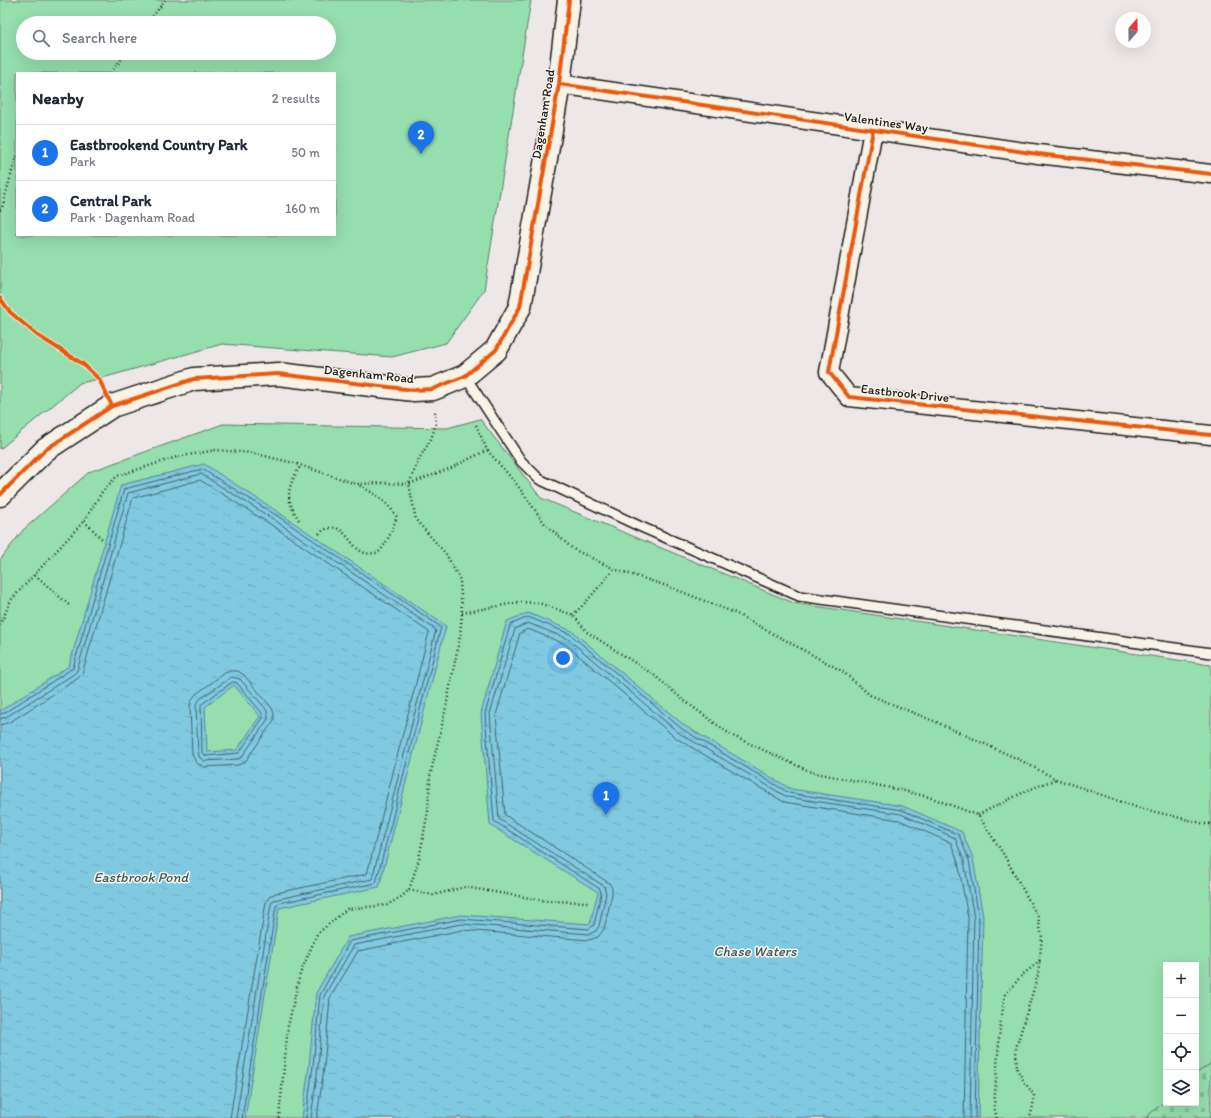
<!DOCTYPE html>
<meta charset="utf-8">
<style>
body{margin:0;font-family:Itim,sans-serif;background:#f6f6f7;color:#1f2937}
.controls{position:absolute;right:12px;bottom:12px;display:grid;overflow:hidden;border-radius:0px;box-shadow:0 4px 16px #0002}
.controls button{width:36px;height:36px;display:grid;place-items:center;padding:0;border:0;border-bottom:1px solid #e0e1e3;background:#fff;color:#1f2937;font:20px sans-serif}
.compass{position:absolute;left:1115px;top:12px;width:36px;height:36px;border-radius:50%;background:#fff;box-shadow:0 4px 16px #0002;rotate:20deg}
.you{position:absolute;left:563px;top:658px;width:14px;height:14px;margin:-10px;border:3px solid #fff;border-radius:50%;background:#1a73e8;box-shadow:0 0 0 6px #1a73e833}
.badge{display:grid;place-items:center;width:26px;height:26px;border-radius:50%;background:#1a73e8;color:#fff;font-size:13px;font-weight:700}
.pin{position:absolute;translate:-50% -33px;filter:drop-shadow(0 1px 2px #0008)}
.pin::after{content:'';position:absolute;top:21px;width:14px;height:12px;background:inherit;clip-path:polygon(0 0,100% 0,50% 100%)}
.list{margin:0;padding:0;list-style:none}
h2{display:flex;justify-content:space-between;align-items:center;height:52px;margin:0;padding:0 16px;font-size:17px}
h2 small{font-size:13px;font-weight:400;color:#747a83}
.list li{display:grid;grid-template-columns:26px 1fr auto;gap:12px;align-items:center;box-sizing:border-box;height:56px;padding:0 16px;border-top:1px solid #e0e1e3}
.list b{display:block;font-size:15px;white-space:nowrap}
.list p{margin:0;font-size:13px;white-space:nowrap;color:#747a83}
.list em{font-size:13px;font-style:normal;color:#747a83}
.icon{flex:none;width:22px;height:22px;fill:none;stroke:currentColor;stroke-width:2;stroke-linecap:round;stroke-linejoin:round}
.map{position:relative;flex:none;width:1211px;height:1118px;overflow:hidden}
.search{position:absolute;background:#fff;box-shadow:0 4px 16px #0002;left:16px;top:16px;width:320px;height:44px;display:flex;align-items:center;gap:10px;box-sizing:border-box;padding:0 14px;border-radius:22px;color:#747a83;font-size:15px}
.panel{position:absolute;background:#fff;box-shadow:0 4px 16px #0002;left:16px;top:72px;width:320px;height:164px;border-radius:0px}
.map>svg:first-child{display:block}
.cemetery{fill:url(#cemetery-stones);stroke:#587d64}
.park{fill:#95dead;stroke:#587d64;fill-rule:evenodd}
.water{fill:url(#water-ripples);stroke:#588492;fill-rule:evenodd}
.lines{fill:none;stroke-linecap:round;stroke-linejoin:round}
.shore{stroke:#44626b;stroke-width:1}
.lane-casing{stroke:#1c1c1c;stroke-width:12}
.street-casing{stroke:#1c1c1c;stroke-width:21}
.secondary-casing{stroke:#1c1c1c;stroke-width:25}
.path{stroke:#1c1c1c;stroke-width:2.5;stroke-dasharray:1 3;stroke-linecap:butt}
.lane{stroke:#f7f3e8;stroke-width:9}
.street{stroke:#f7f3e8;stroke-width:18}
.secondary{stroke:#f7f3e8;stroke-width:22}
.cycleway-casing{stroke:#f7f3e8;stroke-width:6}
.cycleway{stroke:#e8590c;stroke-width:4}
.labels{text-anchor:middle;dominant-baseline:central;stroke-width:3;stroke-linejoin:round;paint-order:stroke}
.street-label{font-size:13px;fill:#1c1c1c;stroke:#f7f3e8}
.water-label{font-size:14px;font-style:italic;fill:#3f5961;stroke:#f7f3e8}
</style>
<div class="map">
<svg width="1211" height="1118" viewBox="0 0 1211 1118">
<defs>
<pattern id="cemetery-stones" width="16" height="16" patternUnits="userSpaceOnUse"><rect width="16" height="16" fill="#95dead"/><path d="M2 7V4a2 2 0 0 1 4 0v3zM10 15v-3a2 2 0 0 1 4 0v3z" fill="#80be94"/></pattern>
<pattern id="water-ripples" width="26" height="14" patternUnits="userSpaceOnUse"><rect width="26" height="14" fill="#80cae1"/><path d="M2 4q2-2 4 0t4 0M15 11q2-2 4 0t4 0" fill="none" stroke="#6eadc0"/></pattern>
</defs>
<rect width="100%" height="100%" fill="#eee7e8"/>
<filter id="ink" filterUnits="userSpaceOnUse"><feTurbulence type="fractalNoise" baseFrequency=".025" numOctaves="2"/><feDisplacementMap in="SourceGraphic" scale="8" xChannelSelector="R" yChannelSelector="G"/><feConvolveMatrix kernelMatrix="1 2 1 2 8 2 1 2 1" color-interpolation-filters="sRGB"/></filter>
<g filter="url(#ink)">
<path class="cemetery" d="M1211,1063V1118H1145L1166,1100V1103H1196V1074Z"/>
<path class="park" d="M0,0H531L484,290L446,343L392,357L222,344L99,379L80,383L0,449ZM23,23H329V53H23ZM17,73H335V235H17Z
M480,419L541,498L794,603L1211,665V1063L1196,1074V965H1166V1100L1145,1118H0V560L23,530L89,472L223,424L447,428Z"/>
<path class="water" d="M204,464L278,512L446,626L379,887L279,908L245,1118H0V711L69,666L121,485ZM234,685L260,716L237,750L207,752L205,707Z
M528,613L572,631L685,726L791,789L903,806L962,832L973,858L983,917L978,1118H302L309,1066L316,993L348,937L461,915L590,924L598,892L490,825L481,713L507,621Z"/>
<g class="lines">
<path class="shore" d="M231,671H238L244,675L272,708L274,714V720L245,762L238,765L205,767L196,763L192,754L190,707L191,701L196,694L225,673Z
M232,677L240,679L266,709L268,714V719L242,757L237,759L205,761L200,758L198,753L196,704L200,699Z
M233,682L237,683L262,713L263,718L239,753L206,756L202,752L201,705Z
M0,714L4,713L73,668L124,489L202,469L276,515L441,627L376,883L279,903L276,906L242,1118
M0,719L6,717L74,674L77,671L128,493L201,474L273,519L436,630L372,879L278,899L274,900L271,904L236,1118
M0,725L10,722L77,679L82,674L133,498L200,480L270,524L429,632L367,874L276,893L270,896L266,902L230,1118
M306,1118L313,1066L320,995L350,941L461,919L589,929L594,925L601,894L600,889L494,821L485,714L510,625L528,617L570,634L682,729L789,793L902,810L959,835L969,860L979,918L975,1118
M311,1118L318,1067L324,996L354,945L461,924L589,934L596,931L599,926L606,894L604,886L499,819L490,714L515,629L528,623L568,639L679,733L787,797L901,814L955,838L964,861L974,918L970,1118
M317,1118L324,1067L330,998L358,951L462,930L589,940L598,937L604,929L612,894V888L609,883L505,815L496,715L520,633L528,629L565,644L676,738L784,802L899,820L951,843L958,862L968,918L964,1118"/>
<defs>
<path id="lane" d="M465,376L521,461L539,479L639,526L799,596L1211,653"/>
<path id="street" d="M559,84L1038,154L1211,174
M873,130L829,372L849,397L1211,435"/>
<path id="secondary" d="M0,495L45,450L112,406L194,379L278,374L414,390L433,389L465,376L496,350L520,307L559,84L569,0"/>
</defs>
<use href="#lane" class="lane-casing"/>
<use href="#street" class="street-casing"/>
<use href="#secondary" class="secondary-casing"/>
<path class="path" d="M148,23L165,0
M111,73L126,53
M0,210L2,208L17,153
M476,425L487,450L515,482L545,524L573,549L614,569L667,586L735,613L842,671L870,695L936,722L1018,759L1056,779L1136,807L1205,824H1211
M299,520C284,497 287,488 301,465
M84,521L102,539
M319,534C323,530 325,529 330,528C346,525 351,549 365,553C369,554 374,553 378,553C388,542 392,530 397,517C385,499 375,494 357,484
M35,575L70,606
M462,613L520,602L539,603L573,615L587,632L654,675L682,699L731,735L811,772L896,789L929,797L972,813L978,815L1004,855L1038,917L1042,937L1038,975L1016,1048L1017,1069L1025,1083L1034,1095L1033,1106L1030,1118
M573,615L586,602L614,569
M0,625L11,600L84,521L102,492L117,476L177,457L216,450L252,453L294,463L356,484L384,483L409,484L451,468L487,450
M978,815L1026,791L1056,779
M409,890L433,895L465,887L548,901L588,902
M279,1118L288,1026L300,974L317,934L347,909L387,905L401,897L409,890L419,859L428,811L430,776L445,712L460,636L462,613L460,580L446,554L416,520L409,484L419,459L431,439L436,424L435,411
M997,1118L994,1107L1000,1027L1005,995L1022,975L1040,961"/>
<use href="#lane" class="lane"/>
<use href="#street" class="street"/>
<use href="#secondary" class="secondary"/>
<defs>
<path id="cycleway" d="M559,84L1038,154L1211,174
M873,130L829,372L849,397L1211,435
M0,298L10,312L37,335L83,364L99,379L112,406
M0,495L45,450L112,406L194,379L278,374L414,390L433,389L465,376L496,350L520,307L559,84L569,0"/>
</defs>
<use href="#cycleway" class="cycleway-casing"/>
<use href="#cycleway" class="cycleway"/>
</g>
</g>
<g class="labels">
<g class="street-label">
<text transform="translate(543 114) rotate(-81)">Dagenham Road</text>
<text transform="translate(886 122) rotate(8)">Valentines Way</text>
<text transform="translate(369 374) rotate(6)">Dagenham Road</text>
<text transform="translate(905 393) rotate(6)">Eastbrook Drive</text>
</g>
<g class="water-label">
<text x="141" y="877">Eastbrook Pond</text>
<text x="755" y="951">Chase Waters</text>
</g>
</g>
</svg>
<div class="controls">
<button>+</button>
<button>−</button>
<button><svg class="icon" aria-label="locate" viewBox="0 0 24 24"><circle cx="12" cy="12" r="6"/><path d="M12 2v4M12 18v4M2 12h4M18 12h4"/></svg></button>
<button><svg class="icon" aria-label="layers" viewBox="0 0 24 24"><path d="M12 4l9 5-9 5-9-5zM3 14l9 5 9-5"/></svg></button>
</div>
<svg class="compass" viewBox="-18 -18 36 36"><path d="M0-13l5 13h-10z" fill="#e53935"/><path d="M0 13l5-13h-10z" fill="#747a83"/></svg>
<div class="you"></div>
<div class="pin badge" style="left:606px;top:815px">1</div>
<div class="pin badge" style="left:421px;top:154px">2</div>
<div class="search"><svg class="icon" aria-label="search" viewBox="0 0 24 24"><circle cx="10" cy="10" r="6"/><path d="M15 15l6 6"/></svg>Search here</div>
<section class="panel">
<h2>Nearby<small>2 results</small></h2>
<ul class="list">
<li><span class="badge">1</span><div><b>Eastbrookend Country Park</b><p>Park</p></div><em>50 m</em></li>
<li><span class="badge">2</span><div><b>Central Park</b><p>Park · Dagenham Road</p></div><em>160 m</em></li>
</ul>
</section>
</div>
